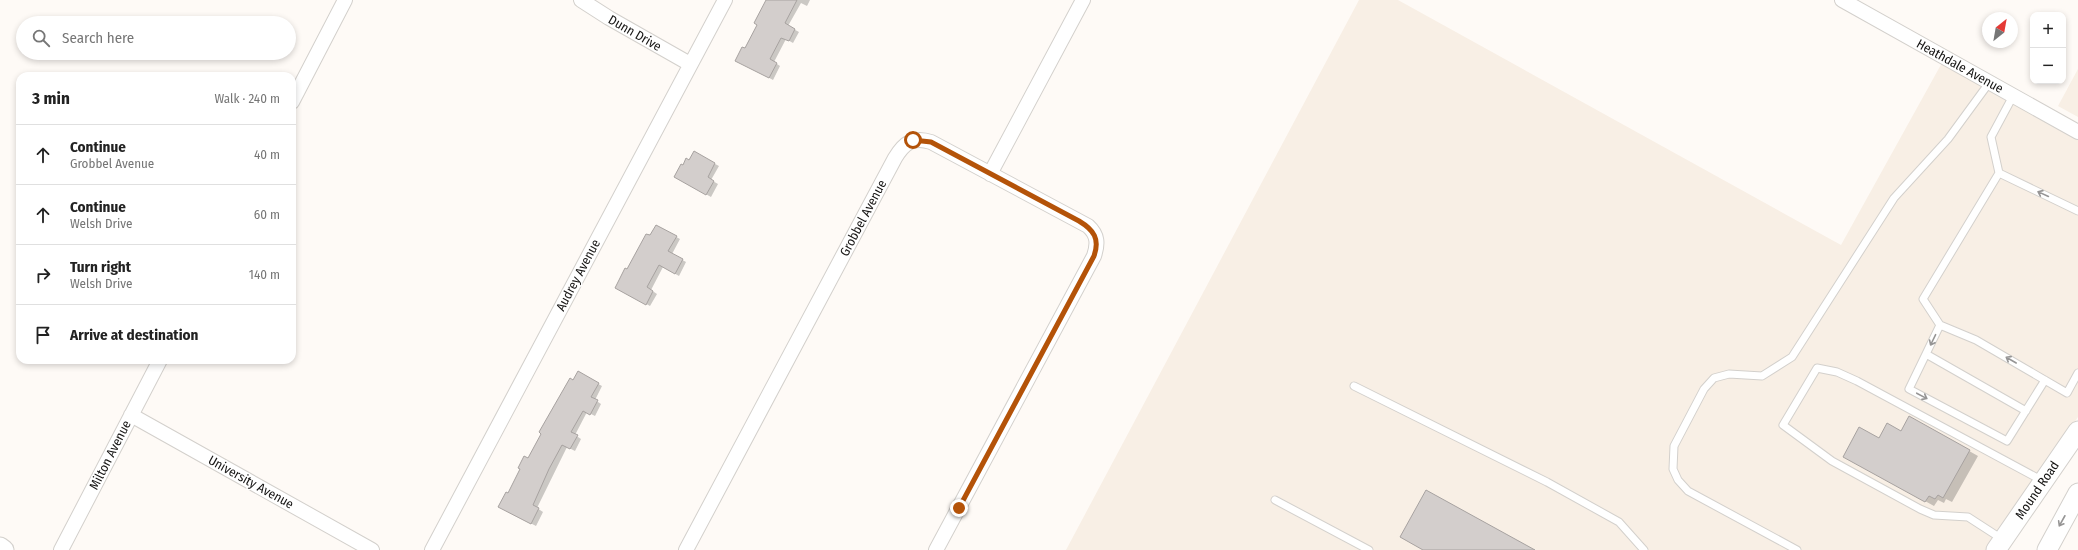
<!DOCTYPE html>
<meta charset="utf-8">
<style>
body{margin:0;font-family:"Fira Sans Condensed",sans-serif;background:#f6f6f6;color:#222}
.controls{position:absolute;right:12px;top:12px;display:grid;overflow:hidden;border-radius:8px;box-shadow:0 2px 6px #0003}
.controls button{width:36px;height:36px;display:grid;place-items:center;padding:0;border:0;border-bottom:1px solid #e0e0e0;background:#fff;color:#222;font:20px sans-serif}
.compass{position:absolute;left:1982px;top:12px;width:36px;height:36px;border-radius:50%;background:#fff;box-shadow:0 2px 6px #0003;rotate:31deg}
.stop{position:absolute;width:12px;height:12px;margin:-9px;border:3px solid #b45309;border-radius:50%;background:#fff}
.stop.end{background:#b45309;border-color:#fff;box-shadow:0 1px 4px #0008}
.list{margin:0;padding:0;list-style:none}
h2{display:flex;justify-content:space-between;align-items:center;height:52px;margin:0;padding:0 16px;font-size:17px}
h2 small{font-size:13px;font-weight:400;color:#767676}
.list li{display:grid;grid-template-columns:26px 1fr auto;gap:12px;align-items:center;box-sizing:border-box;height:60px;padding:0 16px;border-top:1px solid #e0e0e0}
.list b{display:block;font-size:15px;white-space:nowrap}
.list p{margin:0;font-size:13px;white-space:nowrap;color:#767676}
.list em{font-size:13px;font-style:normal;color:#767676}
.icon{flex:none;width:22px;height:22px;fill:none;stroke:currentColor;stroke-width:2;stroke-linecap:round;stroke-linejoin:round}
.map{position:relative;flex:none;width:2078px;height:550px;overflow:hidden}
.search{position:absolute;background:#fff;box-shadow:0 2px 6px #0003;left:16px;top:16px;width:280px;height:44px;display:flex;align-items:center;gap:10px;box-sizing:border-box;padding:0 14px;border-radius:22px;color:#767676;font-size:15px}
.panel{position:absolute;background:#fff;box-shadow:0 2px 6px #0003;left:16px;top:72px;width:280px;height:292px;border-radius:12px}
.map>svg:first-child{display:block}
.built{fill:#f8efe5}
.shadow{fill:#0003}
.building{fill:#d3cecc;stroke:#a7a2a0}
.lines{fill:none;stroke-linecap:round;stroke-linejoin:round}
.service-casing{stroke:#d3d0cc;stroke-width:9}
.minor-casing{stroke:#d3d0cc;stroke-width:16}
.secondary-casing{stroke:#d3d0cc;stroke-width:21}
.service{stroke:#fff;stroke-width:7}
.minor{stroke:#fff;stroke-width:14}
.secondary{stroke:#fff;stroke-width:19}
.oneway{stroke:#969595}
.route{stroke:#b45309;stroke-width:5}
.labels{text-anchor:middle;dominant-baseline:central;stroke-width:3;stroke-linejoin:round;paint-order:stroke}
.street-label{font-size:13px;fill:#151413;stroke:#fff}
</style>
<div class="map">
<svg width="2078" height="550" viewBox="0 0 2078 550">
<rect width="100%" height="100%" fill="#fefaf6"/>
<path class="built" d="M1359,0H1398L1841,245L1943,61L2078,138V417L1987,550H1066Z
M2078,69V117L2058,106Z"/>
<path class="shadow" d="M768,0H810L807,6L801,3L788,26L799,32L793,43L786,39L774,62L780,66L773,80L736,60L745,49L758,24Z
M694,153L719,166L711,180L718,184L711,197L675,177L690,161Z
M656,226L680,239L672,254L686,262L679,276L663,267L651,290L657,294L650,306L616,287Z
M578,373L602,386L595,400L601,404L595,416L587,412L575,435L581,439L575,451L567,447L537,508L543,512L536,526L499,507L508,495Z
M1909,417L1978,456L1952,502L1946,499L1944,503L1938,500L1934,506L1844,456L1879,439L1901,432Z"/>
<path class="building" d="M766,0H797L785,23L795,29L789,41L781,38L770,59L777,63L769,78L735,61L742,47L745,48L757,25L754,23Z
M694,151L715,163L708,177L714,181L706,195L674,177L681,164L683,165L686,158L689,160Z
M656,225L677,236L668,251L683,259L675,274L659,265L647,287L653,291L646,305L615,288L625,268L627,269L646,234L650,235Z
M578,371L599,383L591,397L598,400L590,415L583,411L571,432L578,435L570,449L562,445L549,469L533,505L539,508L531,524L498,507L506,492L508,493L520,469L518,468L524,456L528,458L541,434L539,432L570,378L573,380Z
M1909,416L1970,450L1943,498L1938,495L1935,499L1929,496L1925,502L1843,457L1859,427L1879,438L1887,423L1901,431Z
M1426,490L1535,550H1423L1400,537Z"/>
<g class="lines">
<defs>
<path id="service" d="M2013,96L1991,137L1999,173L1923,299L1940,325L1976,340L2067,393L2078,373
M1999,173L2078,211
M1940,325L1909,389L2007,441L2045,380
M1926,354L2026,411
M1354,386L1547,482L1619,522L1644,550
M1275,500L1369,550
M2002,539L1968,517L1934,515L1920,509L1832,461L1783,425L1817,368L1837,372L1857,381L2043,481
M1797,550L1688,491L1678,480L1673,469L1674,446L1704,389L1714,378L1729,374L1762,376L1792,357L1894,198L1948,139L1989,83"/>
<path id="minor" d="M581,0L609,18L690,64
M1842,0L2078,132
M292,102L345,0
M990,174L1083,0
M131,415L372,550
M61,550L160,360
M432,550L725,0
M686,550L895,158C904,143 913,136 931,142L1088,226C1098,235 1098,244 1094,256L936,550"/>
<path id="secondary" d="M0,547L4,550
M1996,550L2078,431
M2047,550L2078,493"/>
</defs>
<use href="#service" class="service-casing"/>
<use href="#minor" class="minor-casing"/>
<use href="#secondary" class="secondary-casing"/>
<use href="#service" class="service"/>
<use href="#minor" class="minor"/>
<use href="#secondary" class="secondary"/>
</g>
<defs><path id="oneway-shaft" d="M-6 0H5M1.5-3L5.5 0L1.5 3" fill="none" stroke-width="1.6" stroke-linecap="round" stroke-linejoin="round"/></defs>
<g class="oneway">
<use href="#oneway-shaft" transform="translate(2043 194) rotate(-155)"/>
<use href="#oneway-shaft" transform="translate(1933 340) rotate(116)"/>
<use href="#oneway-shaft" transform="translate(2011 360) rotate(-150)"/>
<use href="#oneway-shaft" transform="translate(1922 396) rotate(28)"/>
<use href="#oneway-shaft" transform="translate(2062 521) rotate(119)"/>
</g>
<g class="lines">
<path class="route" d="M913,140L931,142L1079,221C1094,230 1100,239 1094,256L959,508"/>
</g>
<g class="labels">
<g class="street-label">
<text transform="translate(635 33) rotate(30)">Dunn Drive</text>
<text transform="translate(1960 66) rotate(29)">Heathdale Avenue</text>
<text transform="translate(863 218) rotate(-62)">Grobbel Avenue</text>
<text transform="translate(578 275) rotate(-62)">Audrey Avenue</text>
<text transform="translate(110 455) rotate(-63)">Milton Avenue</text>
<text transform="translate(251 482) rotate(29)">University Avenue</text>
<text transform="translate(2037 490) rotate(-56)">Mound Road</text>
</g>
</g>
</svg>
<div class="controls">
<button>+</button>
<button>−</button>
</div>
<svg class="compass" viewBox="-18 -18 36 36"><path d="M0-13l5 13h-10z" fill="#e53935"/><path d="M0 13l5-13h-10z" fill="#767676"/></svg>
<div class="stop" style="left:913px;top:140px"></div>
<div class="stop end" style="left:959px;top:508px"></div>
<div class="search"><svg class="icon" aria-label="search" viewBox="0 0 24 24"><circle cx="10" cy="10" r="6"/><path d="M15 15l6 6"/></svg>Search here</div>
<section class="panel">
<h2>3 min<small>Walk · 240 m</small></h2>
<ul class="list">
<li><svg class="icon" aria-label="ahead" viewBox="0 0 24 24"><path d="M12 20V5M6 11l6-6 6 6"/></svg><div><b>Continue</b><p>Grobbel Avenue</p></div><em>40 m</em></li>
<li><svg class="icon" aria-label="ahead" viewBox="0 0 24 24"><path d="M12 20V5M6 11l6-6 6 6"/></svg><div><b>Continue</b><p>Welsh Drive</p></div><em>60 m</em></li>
<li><svg class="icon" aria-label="right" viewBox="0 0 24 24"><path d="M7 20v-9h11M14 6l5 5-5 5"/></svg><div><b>Turn right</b><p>Welsh Drive</p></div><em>140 m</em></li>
<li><svg class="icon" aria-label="arrive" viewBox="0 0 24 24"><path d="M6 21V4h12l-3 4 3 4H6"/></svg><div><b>Arrive at destination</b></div></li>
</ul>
</section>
</div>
